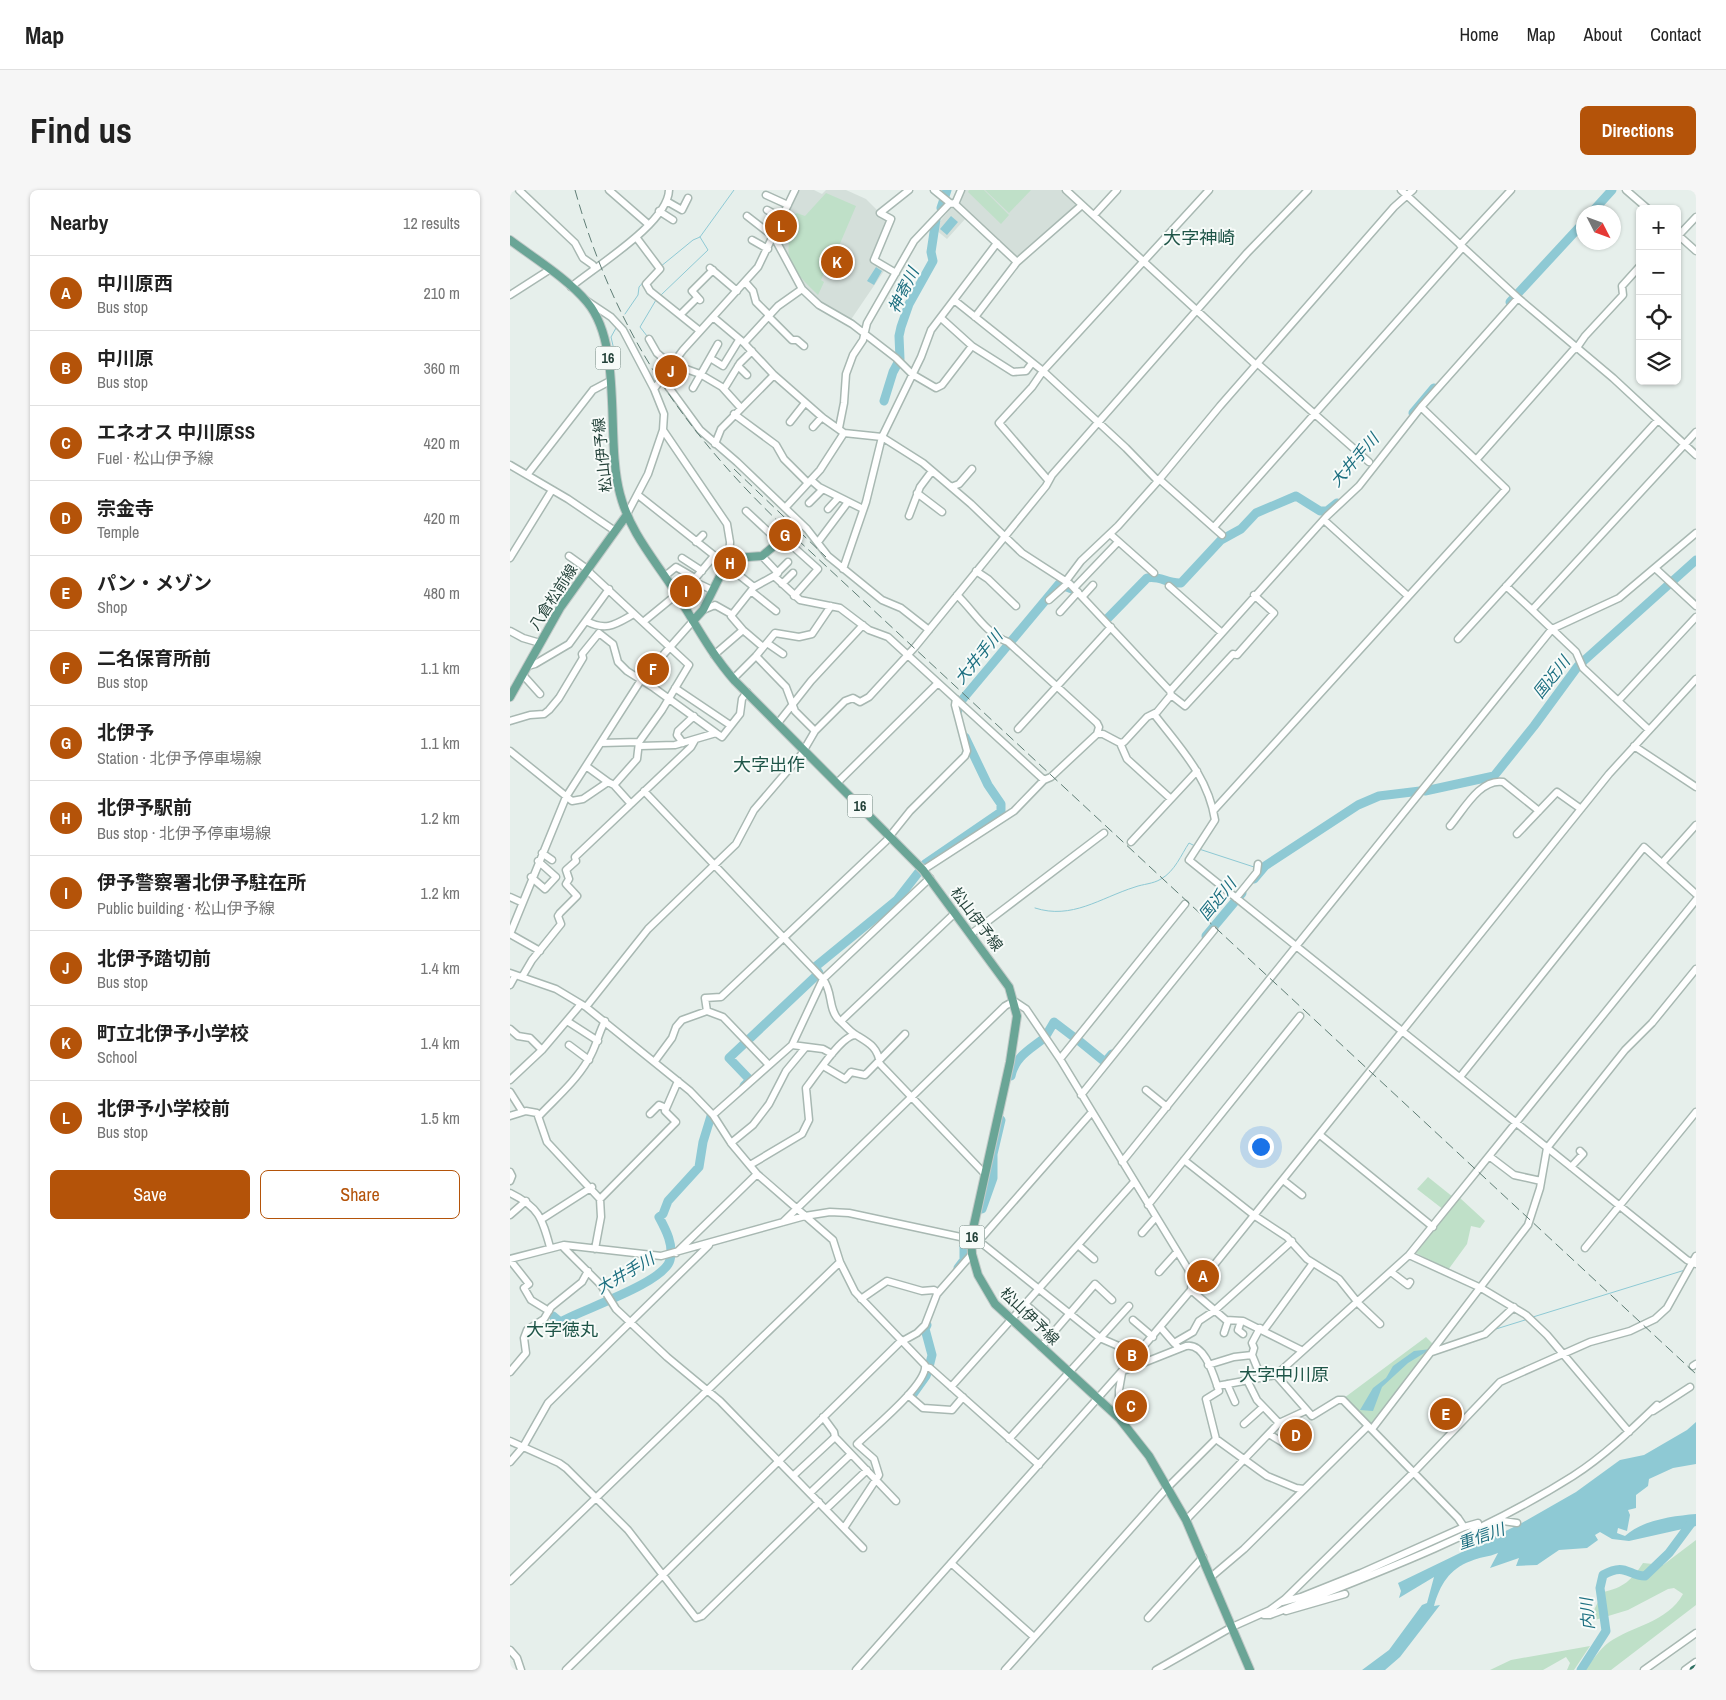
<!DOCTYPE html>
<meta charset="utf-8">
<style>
body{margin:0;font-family:"Archivo Narrow","Noto Sans JP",sans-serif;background:#f6f6f6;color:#222}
.controls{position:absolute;right:15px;top:15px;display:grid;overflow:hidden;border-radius:8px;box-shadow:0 1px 4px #0004}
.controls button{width:45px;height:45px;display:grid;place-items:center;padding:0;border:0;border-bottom:1px solid #e0e0e0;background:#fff;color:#222;font:25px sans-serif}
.compass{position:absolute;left:1066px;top:15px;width:45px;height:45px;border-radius:50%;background:#fff;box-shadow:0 1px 4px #0004;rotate:132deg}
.you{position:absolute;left:750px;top:956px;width:18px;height:18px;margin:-12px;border:4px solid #fff;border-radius:50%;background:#1a73e8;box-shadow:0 0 0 8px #1a73e833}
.badge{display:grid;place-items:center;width:32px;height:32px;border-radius:50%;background:#b45309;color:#fff;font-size:16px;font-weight:700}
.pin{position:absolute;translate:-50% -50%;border:2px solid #fff;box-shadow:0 1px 5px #0006}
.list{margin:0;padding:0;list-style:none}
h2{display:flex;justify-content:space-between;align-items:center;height:65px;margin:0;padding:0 20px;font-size:21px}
h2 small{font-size:16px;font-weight:400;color:#767676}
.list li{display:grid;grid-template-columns:32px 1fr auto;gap:15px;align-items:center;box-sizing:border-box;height:75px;padding:0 20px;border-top:1px solid #e0e0e0}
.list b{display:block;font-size:19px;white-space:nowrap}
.list p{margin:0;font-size:16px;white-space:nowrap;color:#767676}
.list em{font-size:16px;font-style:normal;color:#767676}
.actions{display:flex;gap:10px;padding:15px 20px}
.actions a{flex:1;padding:11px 0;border:1px solid #b45309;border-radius:8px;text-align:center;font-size:18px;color:#b45309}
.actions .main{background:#b45309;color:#fff}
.icon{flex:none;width:28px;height:28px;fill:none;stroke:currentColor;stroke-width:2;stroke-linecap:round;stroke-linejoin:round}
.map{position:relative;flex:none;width:1186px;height:1480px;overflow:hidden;border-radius:8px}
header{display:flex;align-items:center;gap:30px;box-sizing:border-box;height:70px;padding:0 25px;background:#fff;border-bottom:1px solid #e0e0e0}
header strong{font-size:24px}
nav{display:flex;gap:28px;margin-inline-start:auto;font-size:18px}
.intro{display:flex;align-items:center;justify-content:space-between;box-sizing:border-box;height:120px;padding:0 30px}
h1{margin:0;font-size:35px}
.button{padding:12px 22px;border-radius:8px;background:#b45309;color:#fff;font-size:18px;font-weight:700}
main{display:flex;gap:30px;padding:0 30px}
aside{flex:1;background:#fff;border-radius:8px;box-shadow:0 1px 4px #0004}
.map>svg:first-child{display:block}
.built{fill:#d4dfda}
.green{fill:#bfe0c8}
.water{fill:#8ec9d4}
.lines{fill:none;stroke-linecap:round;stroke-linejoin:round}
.stream{stroke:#8ec9d4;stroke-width:1}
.river{stroke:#8ec9d4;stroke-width:9}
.minor-casing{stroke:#a8b8b2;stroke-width:9}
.major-casing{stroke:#c2cac8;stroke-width:10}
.highway-casing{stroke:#c2cac8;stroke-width:11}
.minor{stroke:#fff;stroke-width:6}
.major{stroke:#6aa596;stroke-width:8}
.highway{stroke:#2f6f62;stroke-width:9}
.rail{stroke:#5f7d75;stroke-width:1;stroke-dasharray:10 5;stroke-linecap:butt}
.labels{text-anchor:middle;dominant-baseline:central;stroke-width:4;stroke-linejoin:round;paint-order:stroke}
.shield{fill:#f7fbf9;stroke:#637a73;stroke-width:1}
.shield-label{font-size:14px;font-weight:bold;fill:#24423a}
.street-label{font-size:15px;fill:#24423a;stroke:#f7fbf9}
.water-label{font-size:16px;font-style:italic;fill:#1c6f80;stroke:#f7fbf9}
.quarter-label{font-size:18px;fill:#1f5548;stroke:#f7fbf9}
</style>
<header>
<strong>Map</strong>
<nav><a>Home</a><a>Map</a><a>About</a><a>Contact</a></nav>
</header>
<div class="intro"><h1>Find us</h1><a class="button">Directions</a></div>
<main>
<aside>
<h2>Nearby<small>12 results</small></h2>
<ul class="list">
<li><span class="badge">A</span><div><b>中川原西</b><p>Bus stop</p></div><em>210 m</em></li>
<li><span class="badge">B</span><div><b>中川原</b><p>Bus stop</p></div><em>360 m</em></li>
<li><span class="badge">C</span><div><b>エネオス 中川原SS</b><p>Fuel · 松山伊予線</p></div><em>420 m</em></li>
<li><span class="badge">D</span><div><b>宗金寺</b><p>Temple</p></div><em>420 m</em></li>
<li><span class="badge">E</span><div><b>パン・メゾン</b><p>Shop</p></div><em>480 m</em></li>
<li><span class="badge">F</span><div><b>二名保育所前</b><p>Bus stop</p></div><em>1.1 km</em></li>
<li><span class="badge">G</span><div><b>北伊予</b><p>Station · 北伊予停車場線</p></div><em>1.1 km</em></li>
<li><span class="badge">H</span><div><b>北伊予駅前</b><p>Bus stop · 北伊予停車場線</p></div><em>1.2 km</em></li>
<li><span class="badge">I</span><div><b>伊予警察署北伊予駐在所</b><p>Public building · 松山伊予線</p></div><em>1.2 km</em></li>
<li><span class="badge">J</span><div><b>北伊予踏切前</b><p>Bus stop</p></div><em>1.4 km</em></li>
<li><span class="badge">K</span><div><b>町立北伊予小学校</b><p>School</p></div><em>1.4 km</em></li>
<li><span class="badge">L</span><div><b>北伊予小学校前</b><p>Bus stop</p></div><em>1.5 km</em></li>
</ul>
<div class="actions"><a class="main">Save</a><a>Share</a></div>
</aside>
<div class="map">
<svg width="1186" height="1480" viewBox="0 0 1186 1480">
<rect width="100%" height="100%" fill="#e6efeb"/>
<path class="built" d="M288,0H304L312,4L316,0H336L356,9L371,24L381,29L363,69L376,78L340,131L311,114L292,95L266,46Z
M453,0H553L567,16L507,69L448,13Z
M442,17L456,28L437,49L426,40L428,38L426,36Z"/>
<path class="green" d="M459,0H474L499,25L491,34L458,2Z
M475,0H521L499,23Z
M316,3L346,16L329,56H326L311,90L314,92L308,105C297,94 283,82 279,66C277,54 282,57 274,43L282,26L287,23L295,26Z
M918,987L943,1007L934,1020L907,999Z
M950,1008L975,1031L970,1038L961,1036L957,1054L938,1080L906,1063Z
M916,1147L925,1156L864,1233L860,1234L834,1208Z
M1186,1350V1415L1101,1480H1075C1082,1471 1090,1459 1098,1453C1123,1435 1157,1433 1173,1404L1164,1398L1158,1399L1118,1420L1085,1430L1083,1422L1093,1402C1113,1398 1122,1390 1133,1373L1153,1375Z
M1080,1456L1064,1480H1057L1060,1473L1056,1467L1033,1480H980L1001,1470Z"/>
<path class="water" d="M441,26L448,32L437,45L430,39Z
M366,77L372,81L364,95L357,91Z
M921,1159L898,1173L872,1197L863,1221L850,1220L863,1198L876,1188L883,1176L904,1161Z
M1186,1232V1274L1163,1278L1139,1289L1138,1296L1126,1305V1318L1118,1320L1120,1325L1117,1341L1108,1338L1107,1343L1115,1346C1132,1330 1163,1326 1186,1324V1336L1119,1351L1102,1349L1090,1342L1085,1345L1088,1350L1077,1358L1049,1360L1027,1375L1006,1376L1009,1368L980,1378L988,1363C979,1367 969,1367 961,1371C939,1379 930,1395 924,1416L930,1415L890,1467L875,1480H852L879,1460L912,1415L917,1413L924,1387L889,1408L891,1401L888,1393L1010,1334L1066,1302L1110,1270L1134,1265L1177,1240Z"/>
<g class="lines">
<path class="stream" d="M150,77L183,50L190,47L224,0
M151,105L198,60L190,47
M115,124L128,105L129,97L136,89
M137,146L130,137L146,110
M104,160L101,147L106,138
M689,659L744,677
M525,718C562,730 590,708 625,697C633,694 643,694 651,689C665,681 671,665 679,653L685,656
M1023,1127L1175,1080
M986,1139L1015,1130"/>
<path class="river" d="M431,18L437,0
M1082,22L1102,0
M1000,112L1074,32
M374,211L383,182L390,169L389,146L391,137L399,114L423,71L421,62L426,29
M903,223L924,198
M596,430L637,388C649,385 658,394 671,393L711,350L731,339L746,323L786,306L810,321H817L827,313
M448,520V515L452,510L549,394L562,399
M915,601L984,586L1024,536L1068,476L1186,370
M415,674L491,622V614L478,595L455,547
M744,689L755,676L848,615L869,606L910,601
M696,746L732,703
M309,783L305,777L387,710L408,683
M537,844L544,832L565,848
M568,850L595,872L602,864
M501,886C505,867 519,860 533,849
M234,896L240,890L219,868L307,785
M472,1019L483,988V964L491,930
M448,1078L454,1070V1050
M43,1126L50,1132C73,1119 154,1093 160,1070C164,1055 156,1040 149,1027L153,1024L158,1011L189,977L193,952L201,926
M417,1135L415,1139L422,1165L419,1177
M401,1207L416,1186L419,1178
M1071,1480L1096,1441L1090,1398L1093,1385C1116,1372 1118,1386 1135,1386L1159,1363L1182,1332"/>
<defs>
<path id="minor" d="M9,0L65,53L73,68L83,75L84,78
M99,0L138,34
M424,0L440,13
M556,0L746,175
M891,0L1008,108L1103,188L1186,265
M1116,0L1138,19
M256,5L278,15
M158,12L172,20L178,8
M445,14L507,72L572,15
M445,14L451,0
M257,20L272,28
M149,21L163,30
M584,25L607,0
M237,26L264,47L292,99L309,115L342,134L386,168L402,184L426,198L432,195L462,156L503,182L516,181L522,173
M1167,44L1186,61
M1169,45L1186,27
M126,47L150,79L136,94L140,101L190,141
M242,50L258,59
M950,55L1001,0
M200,78L227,101
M386,83L364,70L381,29L370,23L399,0
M236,93L243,101L246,112L259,125
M61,97C86,76 158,33 159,0
M0,105L39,80
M190,110L182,101L203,80
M444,110L533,181L616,258L648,291
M77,111L101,127L113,140L144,199
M170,125L187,108
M258,126L282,150H287L294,156
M203,127L234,153L264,185L313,228L334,243L372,247L413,273L461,314L512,363L560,394L660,501L661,505L675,516L723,464L727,465L764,423L744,405
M465,127L507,72
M431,128L462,156
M139,149L147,163L161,175
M234,153L268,116L292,99
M1066,159L1075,146L1113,105L1112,96L1130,76
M200,168L213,176L229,150
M748,174L859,272
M165,175L190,184L212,197L230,217
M228,176L237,185
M152,188L190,240L227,272L297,339L318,366L372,410L391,418L419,440
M159,198L166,171
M183,198L208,154
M214,199L230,173L242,161
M224,224L266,255L274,269L298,293
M280,232L295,213
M303,237L312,227
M329,238L334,213L336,184L343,165L353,150L357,133L404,51L440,13L445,14
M205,254L211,239L264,185
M966,270L1065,158
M0,275L58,309L105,341
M17,285L83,200L100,191
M649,289L712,345
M301,290L309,297L353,319
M538,290L489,233L522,197L533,181L699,0
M441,297L449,294L462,279
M407,303L432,322
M128,305L244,397L264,386L290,410L330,418L359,440L378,447L534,590
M299,313L313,299
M275,318L310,280L334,243
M318,319L329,307
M236,321L265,348L279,353L308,379L284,406
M116,326L138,284L153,240
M399,326L410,297L422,281
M814,330L898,406
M704,337L953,57
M600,344L644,383
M186,352L193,345
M308,352L338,312
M59,366L77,379
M252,366L268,383
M0,368L42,300
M172,368L192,381
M219,370L220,352L217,334L153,240L154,224L144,199L173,160L248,77L285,0
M1145,378L1186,416
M333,379L356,312L372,247L411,167L421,140L487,53
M77,380L179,475L152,520L129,552L127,569L104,595
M466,381L478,389L506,416
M265,385L278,372
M155,386L166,377L185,388
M183,391L202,400
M556,391L571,371L608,336L648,291L710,216L884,17L903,0
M272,394L283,383
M659,396L712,443
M996,396L1022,420
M244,397L221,426L233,440L253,457
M564,398L608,352
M241,401L266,421
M447,405C463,420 476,444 498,452L587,533L589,537L587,544
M573,406L583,395
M539,410L558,393
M193,420L205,415L221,424
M550,422L568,402
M76,431C97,442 106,434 124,424
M133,432L183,391L204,366
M0,441L13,448L30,453
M948,449L1148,230
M257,453L273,464
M204,465L233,440
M246,466L276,497L285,521L305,541
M18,476L25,474L59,454L99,399
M13,485L30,504
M223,489L246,466L265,443L289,447L302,444L321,416
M165,498L220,535
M660,501L817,326L849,296L911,217L1008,108
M1108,511L1186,427
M644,524C670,558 698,586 705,630L679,670L1177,1070L1186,1074
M0,531L20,525L34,524L39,520L49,508L73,468L72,464L89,443L103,454L108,472L117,481L144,498L206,543
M268,533L301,491L353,435
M508,539L601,437
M1139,540L1073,478L1066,462L1022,420L1186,242
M91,553L129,552
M173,553L167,545L168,541L184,526
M610,553L617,569L661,609
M130,556L165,555L206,543L212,547L230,524L232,509L237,502
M1124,556L1186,597
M0,561L62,611L73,609L98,592L104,595L121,614
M76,576L98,592
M327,593L428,493
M134,601L313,789C323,802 318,818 328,829C334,834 340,842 346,845C359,853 368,857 370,874L474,983
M704,620L996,299L911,217
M940,636C953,621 970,588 993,592L1029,621
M1007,644L1047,602L1071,619
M621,652L687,581
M32,663L42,670
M1152,673L1186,635
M413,680L504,621L534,590L541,587L587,544H593L610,553L614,552L637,527L647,522L661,505
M21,687L35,699L46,687L28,671
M0,707L11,712
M726,708L747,682L748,674
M0,744L56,607L131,490L183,431
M0,744L30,761
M461,744L594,643
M0,783L46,799L76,817L180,901L203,925L221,953L247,984L323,1050L330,1072L345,1102L415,1175C418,1194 362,1239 347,1254L364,1269L369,1285L334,1338
M12,787L22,770L51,734L48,726L50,723L67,706L56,694L59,689L56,680L66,671L65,667L181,557L185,550
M0,795L5,786
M76,817L138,739L226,654L244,620L291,565L305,541L335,511L343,508L350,512L359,507L405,457L536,296L542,285L737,63L798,0
M197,821L213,827L259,875
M57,831L88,851
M331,831L445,723
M0,839L8,846L20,848L32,860
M59,855L79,870
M282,855L313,859L322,864
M550,869L675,714
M145,871L162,848L166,837L172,830L197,821L195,808L211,807L376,651L400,621L455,566L457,561L445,515L446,509
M313,876L335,889L341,882L355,885L395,844
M950,887L1134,657L1186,704
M0,890L32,860L71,814
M636,900L657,917
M0,902L12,921
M571,905L704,740
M140,924L149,915L156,918
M203,925L282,855L313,789L420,688
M0,926L16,921L27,923L37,952L90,1009L91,1027L85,1059
M29,926C46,908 65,892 78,870C86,858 88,844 95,831
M810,945L923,1037
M221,953L243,935L259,914L276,881L295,858
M979,966L1004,985L1031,991
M674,970L745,1026L777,1047L797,1069L829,1089L849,1114L870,1134
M612,972L1042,439L1109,408L1186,343
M240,975L292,944L299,930L296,898C305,887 332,844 346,845
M1061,977L1073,964L1070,961
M0,982L2,986L0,991
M773,990L792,1005
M0,1003C29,1017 32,1028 40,1057
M90,1009L166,932L155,921L168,891
M638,1015L790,826
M0,1025L16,1011
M32,1029L82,997
M273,1032L495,816L504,811L516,819L550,869L678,1079L682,1090L681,1100
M632,1043L646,1027
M467,1053L582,922
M54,1055V1058L91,1095L106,1119L157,1167L210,1211L353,1358
M568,1055L584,1069
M1075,1058L1186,922
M166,1063L247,984
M899,1065L971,1098L1016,1125L1037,1145L1119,1242
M0,1069L54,1055L151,1066L295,1026L320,1022L339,1023L469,1051L590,1148L627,1164
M0,1070L19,1094L14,1098L21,1110L39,1121
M649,1082L667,1062
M881,1082L898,1095L900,1092
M681,1100L716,1130L733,1131L791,1160
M351,1109L377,1091L412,1101L424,1100L428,1103
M515,1114L536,1132
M623,1130L643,1147
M731,1131L728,1140L733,1144
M651,1138L664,1153
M754,1140L803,1073
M714,1143L718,1131
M531,1157L585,1094L602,1110
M669,1158L664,1153L683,1142L689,1131L704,1121L782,1051
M922,1162L975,1144L1004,1117
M742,1165L744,1158L742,1153L750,1138
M698,1175L724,1167L742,1165L751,1187
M1183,1176L1186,1174
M416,1177L420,1178L529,1275
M613,1181L676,1156C695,1152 704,1187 709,1201L696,1209L706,1249L757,1286L786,1298L794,1299
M0,1182L16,1163L14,1148L17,1140L34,1129L41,1117L72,1092L78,1081
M766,1185L802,1226L828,1210H833L948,1328L954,1337L968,1333
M737,1190L747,1210L769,1233L795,1221
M717,1194L725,1212
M707,1196L766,1185L899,1065L1186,710
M441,1197L624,992
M398,1205L413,1218L442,1220L453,1207
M1143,1221L1180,1197
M313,1227L324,1242L325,1247L386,1311
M609,1228V1200L612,1183
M734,1234L753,1217
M862,1239L1018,1035L1030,998L1037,958L1115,860L1142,833L1186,779
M759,1244L780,1257
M499,1249L619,1116
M0,1251L49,1273L56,1278L118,1340L186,1428L192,1426L309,1312
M0,1272L13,1257L38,1213L199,1055
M284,1285L325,1247
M300,1303L341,1264
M316,1319L357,1280
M676,1330L769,1233
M974,1336L993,1331L1007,1333
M441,1373L524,1447
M701,1387L734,1359L858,1236
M0,1391L330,1072
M772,1412L791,1407L851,1383L954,1337
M776,1421L835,1404
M754,1425H760C863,1385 970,1345 1063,1286C1094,1266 1121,1240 1147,1215
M638,1428L693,1367
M0,1460L7,1468L11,1480
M56,1480L389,1153L407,1143L415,1135L427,1104L462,1064
M346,1480L627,1164L681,1100L692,1090L1099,584L1186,489
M495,1480L658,1297L706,1249
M646,1480L722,1437L760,1420L775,1409L904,1282L990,1192L1080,1152L1120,1141L1145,1129L1157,1118L1186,1066
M1134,1480L1186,1443
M1175,1480L1186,1472"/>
<path id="major" d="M0,50C24,68 58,89 77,112C114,156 95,249 110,304C120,343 145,370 166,403C185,433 201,464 225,491L413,680L499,797L507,826L500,872L461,1048L462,1064L468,1085L485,1114L609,1228L639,1266L676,1330L740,1480
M183,431L193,420L217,372L224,368L252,366L270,351
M0,507L50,418L116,326"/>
<path id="highway" d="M1184,1480L1186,1479"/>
</defs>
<use href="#minor" class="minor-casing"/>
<use href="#major" class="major-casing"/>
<use href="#highway" class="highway-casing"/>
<use href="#minor" class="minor"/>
<use href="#major" class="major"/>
<use href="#highway" class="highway"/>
<path class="rail" d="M65,0C104,139 171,239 275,338L1186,1184
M224,279L316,367"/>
</g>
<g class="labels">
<g class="shield">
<rect x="85.5" y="156.5" width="25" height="23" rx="4"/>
<rect x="337.5" y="604.5" width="25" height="23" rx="4"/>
<rect x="449.5" y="1035.5" width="25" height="23" rx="4"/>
</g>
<g class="shield-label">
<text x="98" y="168">16</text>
<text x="350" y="616">16</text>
<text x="462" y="1047">16</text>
</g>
<g class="street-label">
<text transform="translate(92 265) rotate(-96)">松山伊予線</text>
<text transform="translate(43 407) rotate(-57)">八倉松前線</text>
<text transform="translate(467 729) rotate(53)">松山伊予線</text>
<text transform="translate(520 1126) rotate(44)">松山伊予線</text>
</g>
<g class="water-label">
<text transform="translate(393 100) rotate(-64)">神寄川</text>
<text transform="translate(844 270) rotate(-49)">大井手川</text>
<text transform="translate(468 467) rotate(-50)">大井手川</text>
<text transform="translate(1041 487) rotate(-52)">国近川</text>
<text transform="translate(707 709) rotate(-51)">国近川</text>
<text transform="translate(115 1083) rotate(-30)">大井手川</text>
<text transform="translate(971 1346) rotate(-19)">重信川</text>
<text transform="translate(1077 1424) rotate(-94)">内川</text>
</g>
<g class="quarter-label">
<text x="689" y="47">大字神崎</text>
<text x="259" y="574">大字出作</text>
<text x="52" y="1139">大字徳丸</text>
<text x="774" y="1184">大字中川原</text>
</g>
</g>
</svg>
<div class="controls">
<button>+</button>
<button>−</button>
<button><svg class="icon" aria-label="locate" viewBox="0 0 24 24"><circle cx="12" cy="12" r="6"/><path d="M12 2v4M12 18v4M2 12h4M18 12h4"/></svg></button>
<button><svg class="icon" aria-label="layers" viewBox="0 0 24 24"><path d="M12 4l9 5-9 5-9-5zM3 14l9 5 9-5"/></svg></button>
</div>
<svg class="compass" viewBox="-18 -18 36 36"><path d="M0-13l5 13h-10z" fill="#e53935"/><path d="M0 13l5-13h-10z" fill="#767676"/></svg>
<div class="you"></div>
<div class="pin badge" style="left:693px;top:1086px">A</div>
<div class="pin badge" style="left:622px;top:1165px">B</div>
<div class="pin badge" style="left:621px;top:1216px">C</div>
<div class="pin badge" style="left:786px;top:1245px">D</div>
<div class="pin badge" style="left:936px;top:1224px">E</div>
<div class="pin badge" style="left:143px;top:479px">F</div>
<div class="pin badge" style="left:275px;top:345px">G</div>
<div class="pin badge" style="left:220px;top:373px">H</div>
<div class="pin badge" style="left:176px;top:401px">I</div>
<div class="pin badge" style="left:161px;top:181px">J</div>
<div class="pin badge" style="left:327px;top:72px">K</div>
<div class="pin badge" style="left:271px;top:36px">L</div>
</div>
</main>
